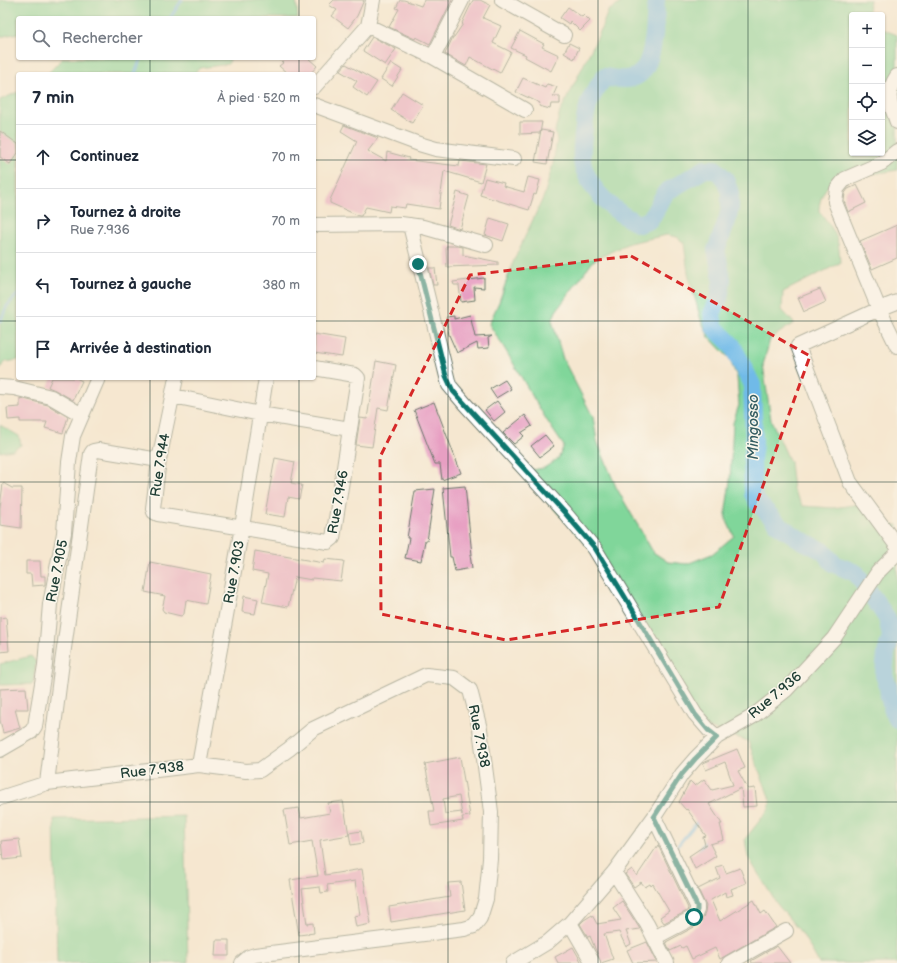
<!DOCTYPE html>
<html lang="fr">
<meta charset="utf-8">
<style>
body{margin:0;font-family:"Balsamiq Sans",sans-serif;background:#f6f6f7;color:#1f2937}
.controls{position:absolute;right:12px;top:12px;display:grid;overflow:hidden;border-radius:4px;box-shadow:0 1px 3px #0004}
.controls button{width:36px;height:36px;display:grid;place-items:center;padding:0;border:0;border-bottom:1px solid #e0e1e3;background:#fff;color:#1f2937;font:20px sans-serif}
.stop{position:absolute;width:12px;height:12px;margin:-9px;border:3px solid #0f766e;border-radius:50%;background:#fff}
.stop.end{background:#0f766e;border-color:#fff;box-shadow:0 1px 4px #0008}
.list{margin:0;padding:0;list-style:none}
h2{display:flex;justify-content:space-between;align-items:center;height:52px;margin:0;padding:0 16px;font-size:17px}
h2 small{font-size:13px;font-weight:400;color:#747a83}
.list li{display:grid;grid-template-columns:26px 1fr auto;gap:12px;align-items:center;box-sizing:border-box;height:64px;padding:0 16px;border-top:1px solid #e0e1e3}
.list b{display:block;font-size:15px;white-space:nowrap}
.list p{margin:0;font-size:13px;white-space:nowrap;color:#747a83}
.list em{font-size:13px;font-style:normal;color:#747a83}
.icon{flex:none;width:22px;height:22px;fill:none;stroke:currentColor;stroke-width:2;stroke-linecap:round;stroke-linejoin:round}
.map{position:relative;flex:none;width:897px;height:963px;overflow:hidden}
.search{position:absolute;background:#fff;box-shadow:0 1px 3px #0004;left:16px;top:16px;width:300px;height:44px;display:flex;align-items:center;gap:10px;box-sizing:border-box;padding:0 14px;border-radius:4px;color:#747a83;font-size:15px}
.panel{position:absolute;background:#fff;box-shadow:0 1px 3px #0004;left:16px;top:72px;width:300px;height:308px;border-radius:4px}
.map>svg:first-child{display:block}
.green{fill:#80d69a;stroke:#508a67;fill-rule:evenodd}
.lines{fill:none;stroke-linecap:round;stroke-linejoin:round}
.stream{stroke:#6fbae8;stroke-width:3}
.river{stroke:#6fbae8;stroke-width:18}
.building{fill:#e79fc2;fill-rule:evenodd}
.minor-casing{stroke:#6a786b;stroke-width:16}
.minor{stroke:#fff;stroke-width:14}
.route{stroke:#0f766e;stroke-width:5}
.marked{fill:none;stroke:#d62828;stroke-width:3;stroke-dasharray:8 5;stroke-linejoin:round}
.grid{fill:none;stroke:#1f3d34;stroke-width:1;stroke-opacity:0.55}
.labels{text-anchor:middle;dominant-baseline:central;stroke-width:3;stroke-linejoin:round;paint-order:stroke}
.street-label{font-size:14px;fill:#1f3d34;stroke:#fbf7ec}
.water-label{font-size:15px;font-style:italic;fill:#335c61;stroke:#fbf7ec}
</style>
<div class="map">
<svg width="897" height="963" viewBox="0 0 897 963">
<rect width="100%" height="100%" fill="#fbf7ec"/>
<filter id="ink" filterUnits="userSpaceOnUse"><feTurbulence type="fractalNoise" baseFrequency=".025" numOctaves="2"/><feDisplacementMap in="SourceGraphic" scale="8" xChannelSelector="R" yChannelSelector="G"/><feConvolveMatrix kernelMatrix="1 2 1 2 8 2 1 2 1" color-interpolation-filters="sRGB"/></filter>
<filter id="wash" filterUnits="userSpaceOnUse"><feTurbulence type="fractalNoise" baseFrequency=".012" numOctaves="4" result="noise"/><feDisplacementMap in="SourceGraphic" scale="16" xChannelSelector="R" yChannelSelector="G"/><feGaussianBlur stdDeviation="0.9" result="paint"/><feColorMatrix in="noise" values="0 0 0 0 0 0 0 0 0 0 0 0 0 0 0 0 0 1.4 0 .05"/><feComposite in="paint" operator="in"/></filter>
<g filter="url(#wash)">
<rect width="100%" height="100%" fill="#f5e7d0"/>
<path class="green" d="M0,0H296L298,18H18V33L0,37Z
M625,0H871L869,2L868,15H852V153H882V29L897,35V170C883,173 836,177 827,187C822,194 819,202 819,211C835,231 839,236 840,263L783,292L782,310L794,323L770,339L763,365L771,420L790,462L793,490L803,506L833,508L860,504L887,523L897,525V963H819L803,935L777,904L748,857L745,839L768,810L771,802L748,741L694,723L598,558L521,472L544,468L558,459L564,446C536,407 516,364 489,324L499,302L514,260L544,196L553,164L557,140L555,131L560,112L599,34L608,11ZM667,235L677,237L684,243L688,273L701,320L709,337L729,358L737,377L739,405L733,423L730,481L726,509V519L734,536L712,554L687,564L668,562L653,552L616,487L597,441L593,417L563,359L552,321L556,311L594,260L629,243Z
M63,58H231L228,64L200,68L193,74H47Z
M18,92V360L5,362L0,369V100Z
M0,425L19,436L21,445L13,450L0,452Z
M31,656L36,662L33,684L0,685V664Z
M184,816L188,963H57L54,819Z"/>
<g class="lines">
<path class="stream" d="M170,18L182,0
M135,74L139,63L142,58
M0,322L7,306L18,294
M675,849L697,822
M699,851L706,840"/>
<path class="river" d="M656,0C655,20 656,72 632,78C624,81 612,78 604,77C600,84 595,90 591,98C586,109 584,123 583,136C582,147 580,159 584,169C593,194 616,213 639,224L650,220L666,192L705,169H715L725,179L730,193V208L727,221L716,250L722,279L719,299L712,314L714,327L732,345L752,385L754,444L752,460L753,494L758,503L780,526L801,540L823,551L834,564L856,573L887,618L891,636L886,653L884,675L888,686L889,697L894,714L897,719"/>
</g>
<g id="blocks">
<path class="building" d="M334,0H364L357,16L348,28L332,16L337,10L329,5Z
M400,0H404L421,6L424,0H452L430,44L416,37L415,39L389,27L399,9L396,8Z
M473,0H480L490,5L483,18L501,26L493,43L511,52L500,73L470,57L466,66L445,54L453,37H454L463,24L462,23Z
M568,7L582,17L584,15L590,21L580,31L570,21L569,24L560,18Z
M520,31L544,44L542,47L559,55L551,71L525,57L526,55L511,48Z
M372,37L396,49L385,65L363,51Z
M569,43L579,48L574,59L564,53Z
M278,58H308L317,66L310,74H288L279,66L283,63Z
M391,63L402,70L392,86L381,79Z
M346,64L377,82L367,97L353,87L357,81L340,71Z
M523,78L545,88L547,84L557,87L553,96H560V104H551L550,109L539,106L540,103L516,92Z
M402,92L423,105L412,123L391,110Z
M520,122H542L540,133L520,134Z
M344,125L378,138L368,151L386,161L387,152L409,158L408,160L459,166L460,161L486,164L481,182L444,171L439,209L406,204L405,208L390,206L389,212L366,207L361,216H359L330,203V200L357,141L341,131Z
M541,130L553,132L547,164L535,162Z
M0,131L18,144V153L10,164L0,157Z
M528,177L540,180L536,195L534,194L529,210L480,195L485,178L504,183L503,186L524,192Z
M857,185L866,203L848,212L844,201L845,193L848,189Z
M457,192L469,196L460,229L448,225Z
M490,218L509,224L503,241L485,235Z
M897,225V258L872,269L860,241Z
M446,246H457L463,247V255L498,262V265L447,267Z
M429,268H435L437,285H433Z
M484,278V288L474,287L475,300L461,302L459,285H454L453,282Z
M820,289L826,302L804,312L798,298Z
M470,315L475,337L492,336L488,338L489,348L478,349L477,343L457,353L449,335L446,317L454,316V319Z
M314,334L345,339L342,357L314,353Z
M376,361L396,365L388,410L378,408L372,447L356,445L360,418L367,419Z
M52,378H76L82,381L73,400L55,390L48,387Z
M505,380L511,389L496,398L490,389Z
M20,398L48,405L68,417L63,433L45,428L47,422H20V419L8,420L7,408L20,407Z
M497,401L505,412L494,421L485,410Z
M434,402L461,473L442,480L440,464H435L414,410Z
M525,415L532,426L521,433L524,436L514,444L503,433Z
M545,435L554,446L540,457L531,446Z
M275,458L295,462L291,483L302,485L299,499L288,497L285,517L265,514Z
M3,483L12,488H22L21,528L0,525V508Z
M465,486L472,555H470L472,568L455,571L452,557H450L443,488Z
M435,489L427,541H425L421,561L405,558L409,538H407L415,491Z
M255,551L324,563L325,559L344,561L341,581L312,578V580L295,577L288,607L262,602L268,574L252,571Z
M26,561H40L41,576H45V585L32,586L31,574H26Z
M150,562L211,574L206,604L186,600L184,614L181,616L164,612L162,609L165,596L145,592Z
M244,596L258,599L255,614L242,612Z
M6,617L9,651L0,652V618Z
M26,688L28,709H15L20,728L3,733L0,720V689Z
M737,749L745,768L738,771L748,789L755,788L757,806L743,807L741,788L709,804L722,824H720L724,840L710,844L716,856L695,869L689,856L707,844L705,845L703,837L706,836L687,809L686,810L679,802L690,781L695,786L704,779L712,790L733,785L725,762L706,770L703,763Z
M460,757L470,816L462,817L463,821L431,826L429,811H434L425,764ZM459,796L462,815V812L445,814L443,799Z
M343,801L349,835L320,840L325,875L362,869L371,924L356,927L354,916L360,915L355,881L327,885L328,892L321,893L320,887L302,889L307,924L313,923L314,933L299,935L290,880L318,876L312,841L290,845L284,810L299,808L301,818L330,813L328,803Z
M361,831L363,843L351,845L349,833Z
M19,839L22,858L3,860L1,841Z
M658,845L688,908L687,911L664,923L660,917L669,911L653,884L651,886L650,884L645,887L641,882L634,887L625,874L632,869L637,876Z
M723,865L726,873L740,868L746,883L731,889L733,895L726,897L725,892L711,900L720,921L754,900L761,914L765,911L776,927L720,959L715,948L692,959L686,946L682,948L681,946L670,951L666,942L698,925L702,920L705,913L706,906L698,889L720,878L716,867Z
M461,882L465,910L391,922L389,907L450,897L448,883Z
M622,901L640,929L626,931L631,944L626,947L619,932L604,934L613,959L601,963L590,936L588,937L580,924L584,920L592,915L597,924L621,920L613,908Z
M216,940H229V956H215Z
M647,942L657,962L633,963L627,950Z
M777,946L790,963H752L751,961Z
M573,947L582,963H558L555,957Z"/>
</g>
</g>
<g filter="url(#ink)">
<use href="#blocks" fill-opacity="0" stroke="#6a786b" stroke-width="1"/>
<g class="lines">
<defs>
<path id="minor" d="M502,0L564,35
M368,26L433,57L525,110
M433,57L462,0
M897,76C885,94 890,103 897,122
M314,87L368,26L373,0
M314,105L419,144L436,149L514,159
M897,151L882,163L845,179L837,189L835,202L879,309L798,346L850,482L897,546
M314,225L401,224L423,227L486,245
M410,225L449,385L465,404L565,513L595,549L695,714L709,730L717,737
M897,302L879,309L897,346
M176,378L159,460L153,508L154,512L158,514L328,542L333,538L358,378L355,375L314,368
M0,387L14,388L51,397L82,415
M173,396L260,414L350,429
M0,750L31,732L35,726L45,665L50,604L64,533L69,462L73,436L98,378
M199,765L242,527L266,378
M47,783L61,670L91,454L93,451L98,450L159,460
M0,798L47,783L199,765L246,771L260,770L289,749L313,729L426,675L454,678L470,690L480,729L491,812L490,859L486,899L480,918L474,926L464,929L255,955L249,957L242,963
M614,872L647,924L667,963
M570,923L593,963
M654,938L694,917L697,910V906L654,817
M513,963L548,942L570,923L614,872L654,817L682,774L695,759L717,737L752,717L786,690L834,638L878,572L897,553
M729,963L786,931"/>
</defs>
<use href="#minor" class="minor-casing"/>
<use href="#minor" class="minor"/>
</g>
</g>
<g class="lines" filter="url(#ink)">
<path class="route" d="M418,264L446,376L453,391L565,513L595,548L625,597L695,714L708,730L717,737L695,759L682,774L654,817L697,906V910L694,917"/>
</g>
<path d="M0 0H897V963H0ZM631,256L810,356L719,607L506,640L381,614L380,457L470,275Z" fill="#f5e7d0" fill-opacity=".55" fill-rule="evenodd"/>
<path class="marked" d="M631,256L810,356L719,607L506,640L381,614L380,457L470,275Z"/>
<path class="grid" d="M150,0V18M299,0V18M448,0V963M598,0V963M748,0V963M150,58V74M299,58V74M0,160H18M314,160H897M0,321H18M314,321H897M150,378V963M299,378V963M0,482H897M0,642H897M0,802H897"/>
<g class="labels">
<g class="street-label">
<text transform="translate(160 465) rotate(-81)">Rue 7.944</text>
<text transform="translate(338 502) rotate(-80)">Rue 7.946</text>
<text transform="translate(57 571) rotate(-79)">Rue 7.905</text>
<text transform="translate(234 572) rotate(-80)">Rue 7.903</text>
<text transform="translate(775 695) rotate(-40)">Rue 7.936</text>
<text transform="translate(479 736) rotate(79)">Rue 7.938</text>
<text transform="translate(152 770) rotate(-7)">Rue 7.938</text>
</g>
<g class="water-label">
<text transform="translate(753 427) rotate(-90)">Mingosso</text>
</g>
</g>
</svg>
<div class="controls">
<button>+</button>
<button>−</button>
<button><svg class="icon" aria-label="locate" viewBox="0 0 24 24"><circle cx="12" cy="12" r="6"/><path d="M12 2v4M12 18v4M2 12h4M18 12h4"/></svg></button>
<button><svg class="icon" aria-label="layers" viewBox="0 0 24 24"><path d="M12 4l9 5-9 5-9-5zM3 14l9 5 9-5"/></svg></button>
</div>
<div class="stop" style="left:694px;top:917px"></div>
<div class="stop end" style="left:418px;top:264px"></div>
<div class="search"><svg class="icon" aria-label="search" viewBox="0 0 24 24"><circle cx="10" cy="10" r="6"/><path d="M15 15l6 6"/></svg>Rechercher</div>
<section class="panel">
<h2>7 min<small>À pied · 520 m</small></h2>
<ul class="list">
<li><svg class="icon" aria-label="ahead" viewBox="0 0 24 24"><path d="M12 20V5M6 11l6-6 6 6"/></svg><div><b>Continuez</b></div><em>70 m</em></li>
<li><svg class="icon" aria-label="right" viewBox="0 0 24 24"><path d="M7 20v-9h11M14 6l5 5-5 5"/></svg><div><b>Tournez à droite</b><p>Rue 7.936</p></div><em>70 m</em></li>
<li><svg class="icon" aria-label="left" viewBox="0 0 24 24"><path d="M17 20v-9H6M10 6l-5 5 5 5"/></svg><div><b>Tournez à gauche</b></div><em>380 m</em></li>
<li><svg class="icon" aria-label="arrive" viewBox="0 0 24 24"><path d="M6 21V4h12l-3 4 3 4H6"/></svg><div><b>Arrivée à destination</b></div></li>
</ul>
</section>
</div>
